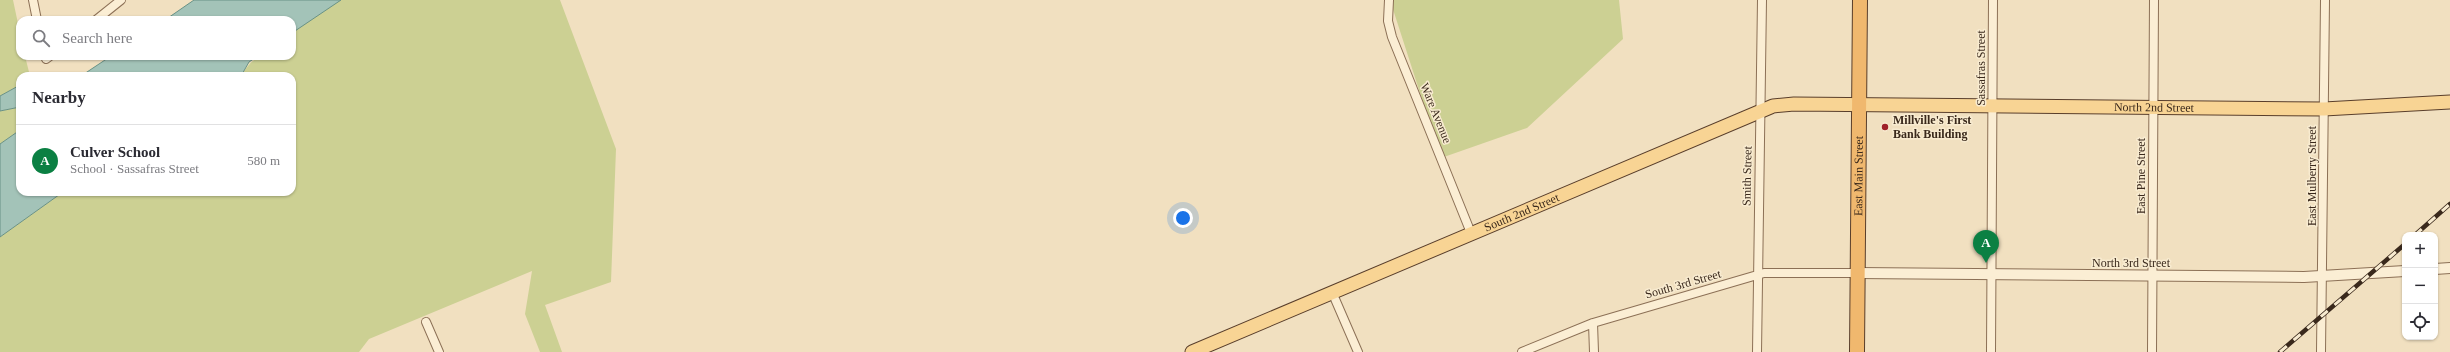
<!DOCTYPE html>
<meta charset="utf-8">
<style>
body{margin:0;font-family:Georgia,serif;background:#f7f7f7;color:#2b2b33}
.controls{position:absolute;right:12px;bottom:12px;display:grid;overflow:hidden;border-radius:8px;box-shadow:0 1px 3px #0004}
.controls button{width:36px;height:36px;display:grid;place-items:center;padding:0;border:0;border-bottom:1px solid #e1e1e2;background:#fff;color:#2b2b33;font:20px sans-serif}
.you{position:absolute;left:1183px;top:218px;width:14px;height:14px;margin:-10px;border:3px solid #fff;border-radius:50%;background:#1a73e8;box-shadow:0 0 0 6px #1a73e833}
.badge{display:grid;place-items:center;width:26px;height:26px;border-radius:50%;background:#0b8043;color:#fff;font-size:13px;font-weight:700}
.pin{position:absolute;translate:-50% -33px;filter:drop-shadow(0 1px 2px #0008)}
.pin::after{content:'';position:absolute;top:21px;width:14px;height:12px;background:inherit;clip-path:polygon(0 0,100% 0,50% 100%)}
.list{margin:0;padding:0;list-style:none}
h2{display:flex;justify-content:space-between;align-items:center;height:52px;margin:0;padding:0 16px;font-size:17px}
h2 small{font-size:13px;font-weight:400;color:#7c7c81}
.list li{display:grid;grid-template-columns:26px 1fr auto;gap:12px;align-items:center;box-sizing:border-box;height:72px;padding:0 16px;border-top:1px solid #e1e1e2}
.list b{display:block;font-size:15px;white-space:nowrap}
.list p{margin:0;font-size:13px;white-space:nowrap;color:#7c7c81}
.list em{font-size:13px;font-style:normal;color:#7c7c81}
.icon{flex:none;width:22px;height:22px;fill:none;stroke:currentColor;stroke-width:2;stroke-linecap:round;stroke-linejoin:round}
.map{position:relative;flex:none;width:2450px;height:352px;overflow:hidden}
.search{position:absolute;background:#fff;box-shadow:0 1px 3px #0004;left:16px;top:16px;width:280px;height:44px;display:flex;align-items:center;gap:10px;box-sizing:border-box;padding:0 14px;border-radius:12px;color:#7c7c81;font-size:15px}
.panel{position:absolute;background:#fff;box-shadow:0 1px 3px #0004;left:16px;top:72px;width:280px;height:124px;border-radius:12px}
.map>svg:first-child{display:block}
.green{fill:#ccd093}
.water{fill:#a3c3b8;stroke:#699286}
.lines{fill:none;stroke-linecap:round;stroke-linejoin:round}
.minor-casing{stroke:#8c7056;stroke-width:10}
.tertiary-casing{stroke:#8c7056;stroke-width:12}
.primary-casing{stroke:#593e2b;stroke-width:15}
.trunk-casing{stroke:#593e2b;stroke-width:16}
.minor{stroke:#fbeed4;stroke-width:8}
.tertiary{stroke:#fbeed4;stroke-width:10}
.primary{stroke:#f8d494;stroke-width:13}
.trunk{stroke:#f0b86e;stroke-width:14}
.rail-casing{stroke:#3a291c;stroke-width:4.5}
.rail{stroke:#f8ebd0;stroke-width:3;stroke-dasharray:9;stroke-linecap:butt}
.poi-dot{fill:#a02128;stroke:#f8ebd0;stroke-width:1.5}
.labels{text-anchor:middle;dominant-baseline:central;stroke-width:3;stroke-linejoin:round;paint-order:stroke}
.street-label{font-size:12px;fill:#3a291c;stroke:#f8ebd0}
.poi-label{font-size:12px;font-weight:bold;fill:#3a291c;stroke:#f8ebd0;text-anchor:start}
</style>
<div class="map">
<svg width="2450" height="352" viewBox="0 0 2450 352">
<rect width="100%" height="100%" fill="#f1e0c0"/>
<path class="green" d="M0,0H13L20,33V56H25L30,76H20V85L0,96Z
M337,0H560L616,149L611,282L545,305L562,352H540L525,314L532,271L369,339L359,352H0V237L63,192H292V76H241C257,50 264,56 292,56V32Z
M1390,0H1619L1623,39L1527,128L1441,158Z
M20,107V130L0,144V111Z"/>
<path class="water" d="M194,0H341L292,33V20H165Z
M111,56H258L249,62L241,76H81Z
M20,85V107L0,111V96Z
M20,130V192H63L0,237V144Z"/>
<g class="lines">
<defs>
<path id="minor" d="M33,0L37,20
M1389,0L1388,21L1392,37L1471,233
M96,20L121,0
M45,56L46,59L50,56
M1332,292L1358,352
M426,322L439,352
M1593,323L1594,352
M1522,352L1593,323L1764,273H1857
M1757,352L1762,0
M1991,352L1993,0
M2152,352L2154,0
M2321,352L2325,0"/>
<path id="tertiary" d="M2435,269L2450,268
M1857,273L2304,277L2405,271"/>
<g id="primary">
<path id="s1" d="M1192,352L1773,106L1794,104L2324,109L2450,102"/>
</g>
<g id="trunk">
<path id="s2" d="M1857,352L1860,0"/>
</g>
</defs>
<use href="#minor" class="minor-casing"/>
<use href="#tertiary" class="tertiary-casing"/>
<use href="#primary" class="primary-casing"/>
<use href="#trunk" class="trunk-casing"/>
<use href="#minor" class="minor"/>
<use href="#tertiary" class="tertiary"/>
<use href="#primary" class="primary"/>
<use href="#trunk" class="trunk"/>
<defs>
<path id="rail" d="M2415,235L2450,204
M2280,352L2405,244"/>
</defs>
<use href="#rail" class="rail-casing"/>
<use href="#rail" class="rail"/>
</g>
<circle class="poi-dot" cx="1885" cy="127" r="4"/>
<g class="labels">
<g class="street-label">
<text transform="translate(1981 68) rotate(-90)">Sassafras Street</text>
<text stroke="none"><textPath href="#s1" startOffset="1012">North 2nd Street</textPath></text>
<text transform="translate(1436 113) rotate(68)">Ware Avenue</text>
<text transform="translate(1747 176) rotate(-89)">Smith Street</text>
<text stroke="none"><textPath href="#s2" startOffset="176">East Main Street</textPath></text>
<text transform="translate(2141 176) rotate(-90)">East Pine Street</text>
<text transform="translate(2312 176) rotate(-90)">East Mulberry Street</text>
<text stroke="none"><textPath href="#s1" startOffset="358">South 2nd Street</textPath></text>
<text x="2131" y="263">North 3rd Street</text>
<text transform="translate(1683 284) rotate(-16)">South 3rd Street</text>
</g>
<g class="poi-label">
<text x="1893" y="120">Millville's First<tspan x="1893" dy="14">Bank Building</tspan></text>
</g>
</g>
</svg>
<div class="controls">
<button>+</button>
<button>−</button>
<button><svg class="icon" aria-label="locate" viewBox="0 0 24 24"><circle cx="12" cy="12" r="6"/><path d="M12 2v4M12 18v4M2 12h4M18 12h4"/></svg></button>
</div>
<div class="you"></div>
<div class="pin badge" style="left:1986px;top:263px">A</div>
<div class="search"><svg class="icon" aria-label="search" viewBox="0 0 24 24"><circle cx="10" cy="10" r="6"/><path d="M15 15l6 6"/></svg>Search here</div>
<section class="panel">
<h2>Nearby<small></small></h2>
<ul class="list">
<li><span class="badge">A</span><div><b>Culver School</b><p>School · Sassafras Street</p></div><em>580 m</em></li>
</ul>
</section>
</div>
